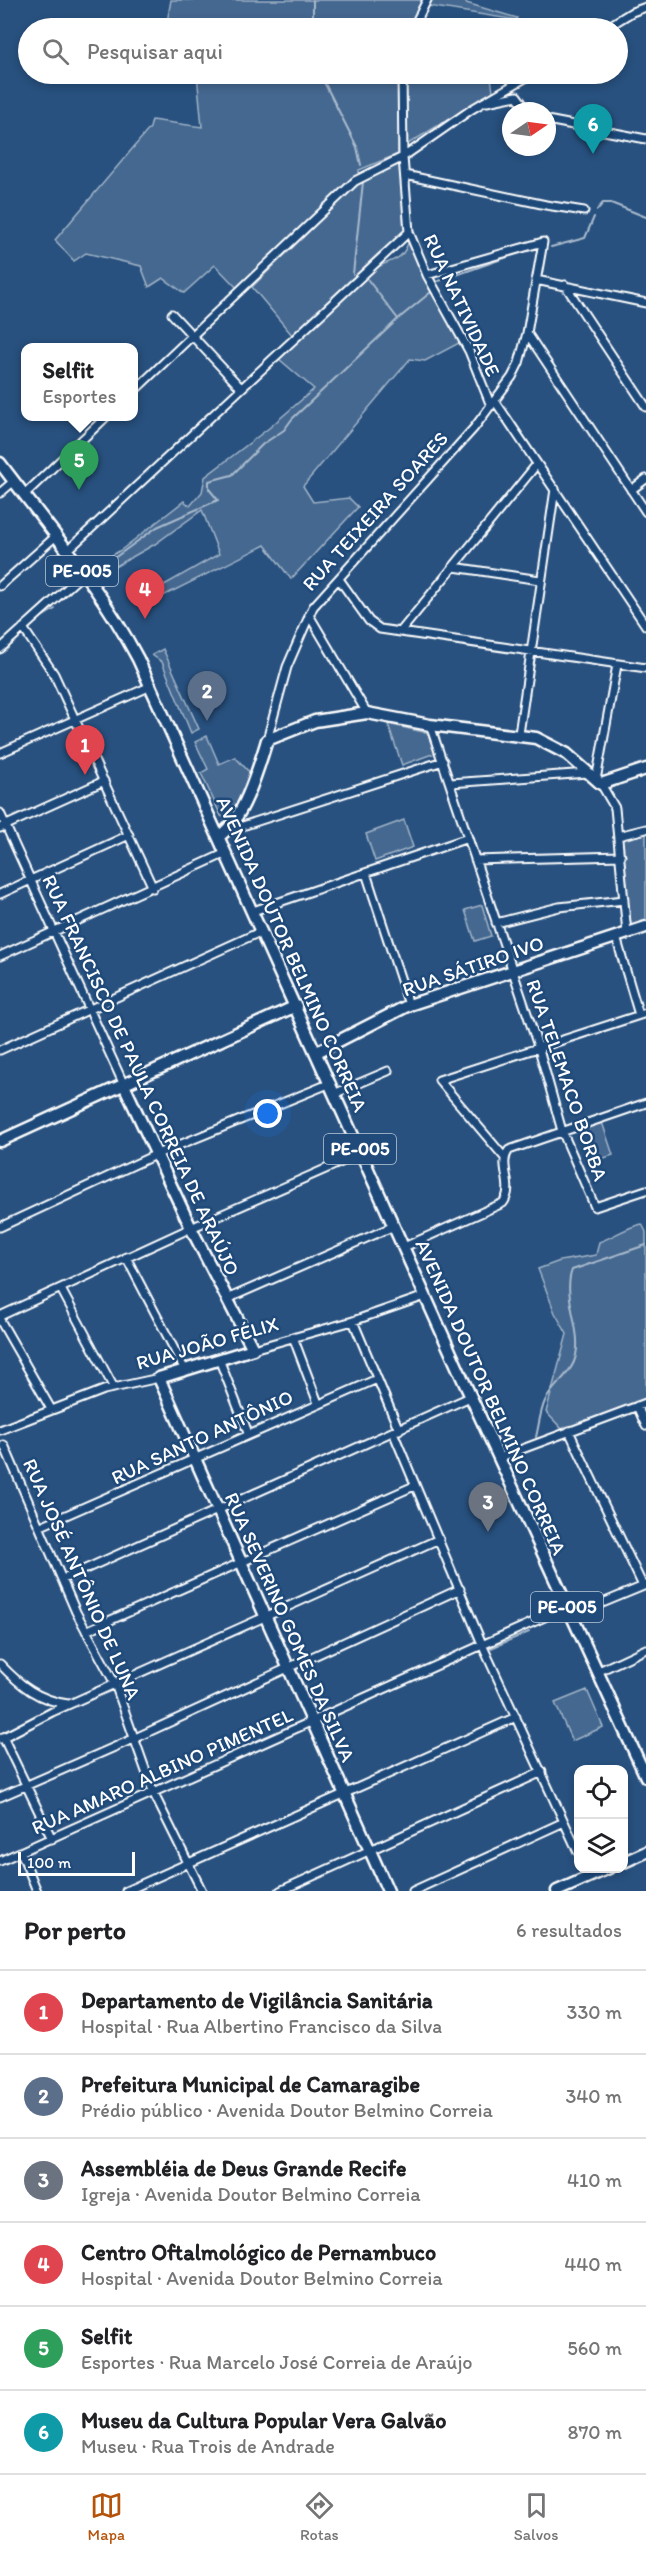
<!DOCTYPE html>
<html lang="pt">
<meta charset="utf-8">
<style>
body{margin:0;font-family:Itim,sans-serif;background:#f2f2f2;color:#202124}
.controls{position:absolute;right:18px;bottom:18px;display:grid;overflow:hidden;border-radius:12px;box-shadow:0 3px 9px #0003}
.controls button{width:54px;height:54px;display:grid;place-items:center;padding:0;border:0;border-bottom:2px solid #e0e0e0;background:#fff;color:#202124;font:30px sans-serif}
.compass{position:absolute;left:502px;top:102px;width:54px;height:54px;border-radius:50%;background:#fff;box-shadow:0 3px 9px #0003;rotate:77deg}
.scale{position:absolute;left:18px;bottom:15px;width:117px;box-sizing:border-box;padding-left:6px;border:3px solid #fff;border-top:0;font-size:16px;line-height:21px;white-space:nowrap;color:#fff;-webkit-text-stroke:4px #1f4a7a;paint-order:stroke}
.you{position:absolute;left:268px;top:1114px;width:21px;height:21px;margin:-15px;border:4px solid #fff;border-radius:50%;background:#1a73e8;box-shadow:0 0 0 9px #1a73e833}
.badge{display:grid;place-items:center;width:39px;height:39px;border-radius:50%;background:#b45309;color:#fff;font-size:20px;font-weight:700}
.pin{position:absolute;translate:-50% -50px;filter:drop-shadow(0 2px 3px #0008)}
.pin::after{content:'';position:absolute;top:32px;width:21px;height:18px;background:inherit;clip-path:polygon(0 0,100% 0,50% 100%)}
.popup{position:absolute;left:21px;top:343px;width:117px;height:78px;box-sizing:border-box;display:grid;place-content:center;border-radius:12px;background:#fff;filter:drop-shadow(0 2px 4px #0005);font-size:20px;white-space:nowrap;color:#757577}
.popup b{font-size:22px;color:#202124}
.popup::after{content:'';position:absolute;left:50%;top:100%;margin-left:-12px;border:12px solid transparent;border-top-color:#fff}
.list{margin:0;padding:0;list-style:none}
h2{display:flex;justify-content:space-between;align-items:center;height:78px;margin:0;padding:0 24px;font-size:26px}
h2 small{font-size:20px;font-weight:400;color:#757577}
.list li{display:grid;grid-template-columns:39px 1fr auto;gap:18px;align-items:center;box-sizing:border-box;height:84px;padding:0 24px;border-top:2px solid #e0e0e0}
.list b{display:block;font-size:22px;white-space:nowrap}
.list p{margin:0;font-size:20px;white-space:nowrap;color:#757577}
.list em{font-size:20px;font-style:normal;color:#757577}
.icon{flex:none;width:33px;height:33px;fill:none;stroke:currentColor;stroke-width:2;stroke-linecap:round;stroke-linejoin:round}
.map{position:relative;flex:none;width:646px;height:1891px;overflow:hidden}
.search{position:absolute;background:#fff;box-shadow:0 3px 9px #0003;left:18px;right:18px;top:18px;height:66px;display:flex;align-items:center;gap:15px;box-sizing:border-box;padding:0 21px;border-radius:33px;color:#757577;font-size:22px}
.sheet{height:582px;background:#fff}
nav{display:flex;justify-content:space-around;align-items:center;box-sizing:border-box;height:84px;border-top:2px solid #e0e0e0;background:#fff;font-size:16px;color:#757577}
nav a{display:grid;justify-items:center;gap:3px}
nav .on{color:#b45309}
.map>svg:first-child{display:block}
.green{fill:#446890;stroke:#a2b4c8;stroke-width:1.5}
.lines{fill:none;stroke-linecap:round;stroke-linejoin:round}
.stream{stroke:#aabbcd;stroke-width:2}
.street-casing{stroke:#fff;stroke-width:11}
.secondary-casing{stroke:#fff;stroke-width:15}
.primary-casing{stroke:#fff;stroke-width:15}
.street{stroke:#1f4a7a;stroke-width:7}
.secondary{stroke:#1f4a7a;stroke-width:10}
.primary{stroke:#1f4a7a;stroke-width:10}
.labels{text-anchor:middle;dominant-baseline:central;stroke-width:5;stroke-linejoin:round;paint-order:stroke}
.shield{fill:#1f4a7a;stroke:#bcc9d7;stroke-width:1.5}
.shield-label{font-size:18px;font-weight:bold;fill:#fff}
.street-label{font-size:20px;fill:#fff;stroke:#1f4a7a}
</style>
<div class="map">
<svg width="646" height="1891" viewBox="0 0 646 1891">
<rect width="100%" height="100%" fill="#28517f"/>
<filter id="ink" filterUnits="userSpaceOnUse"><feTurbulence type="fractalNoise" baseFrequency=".0167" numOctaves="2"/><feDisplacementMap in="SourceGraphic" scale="12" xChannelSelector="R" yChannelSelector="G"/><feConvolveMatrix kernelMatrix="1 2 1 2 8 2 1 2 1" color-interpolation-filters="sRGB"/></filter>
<g filter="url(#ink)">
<path class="green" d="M171,0H424L409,28H166Z
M432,0H466V3L517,18L516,20L428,6Z
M197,74H399L398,154L359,170V174L238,289L215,265L184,293L163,278L149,287L141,266L86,253L74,261L55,240L150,128L152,120L202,127Z
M407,74H472L491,77L493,92L408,144L405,140Z
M400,164L405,231L380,252L292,335L252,287L358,183Z
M409,240L417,262L461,342L425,361L410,359L303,486L313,502L349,498L358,507L291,579L265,545L161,597L157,589L219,554L202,510L155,544L97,577L91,568L121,550L184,501L190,506L202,492L205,477L269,428L314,389L279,359C309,330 338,296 371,271C388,258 402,265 409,240Z
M163,649L199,729L191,733L162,662L152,655Z
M388,724L428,733L435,753L402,765Z
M207,736L219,764L235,757L251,774C245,790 238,806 225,818L221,816L201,773L208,769L195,742Z
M404,820L413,847L375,861L366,834Z
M646,834V924L631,929L622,839Z
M482,905L491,936L475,941L465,910Z
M602,1122L613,1155L598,1160L586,1127Z
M642,1224L646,1232V1398L563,1430L546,1412L567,1334L555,1313L538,1269L560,1261L596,1255L599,1242C614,1237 626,1227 642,1224Z
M587,1690L603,1727L572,1741L555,1703Z"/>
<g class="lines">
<path class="stream" d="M313,0V28
M320,74L357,147L361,165
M597,210L603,203H611L646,217
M551,247L585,238L594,217
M353,274L363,182
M368,280L398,319
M439,281L536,247
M106,564L157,527L218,500L209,489V481L232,475L263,444L284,430L292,419L398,319L431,292
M37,620L55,609
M536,1437C539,1425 540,1412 545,1401C553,1385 573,1373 576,1355C582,1329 562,1296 572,1270L646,1245
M584,1614L599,1608
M491,1648L529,1632"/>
<defs>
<path id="street" d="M413,28L427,0
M606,28L632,12L646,7
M402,74L403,157L409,232L427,275L469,351L491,406
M487,102L517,96L528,111
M547,120L646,139
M405,175L546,205L584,211
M536,280L646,303
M565,285L646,407
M172,314L240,387
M527,333L646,512
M133,392L355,181L403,157L472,109L532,74
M495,401L646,626
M631,490L646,479
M0,493L14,481
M24,495L107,416
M67,551L409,232
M454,567L540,580
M339,579L369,621L380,629L646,668
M0,586L56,536
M309,615L367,713
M23,628L54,674L153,888
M401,631L537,464
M0,649L84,573
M430,725L539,1049L562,1131L595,1207L646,1190
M519,734L555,489
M267,740L287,667L313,607L474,428L512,377L519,363L527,333L543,242L427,275
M0,753L151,686
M596,780L617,665
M450,783L588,773
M601,784L615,808L627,933
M0,813L124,1085
M0,828L104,781
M227,831L443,761
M618,836L646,829
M475,860L621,856
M366,873L409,1005
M0,894L129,835
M253,911L468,838
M496,923L559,907L624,900
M616,937L639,1015
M0,956L226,853
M0,1050L262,931
M336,1093L388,1071
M505,1158L439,1080L646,1013
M0,1227L157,1154L331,1083
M404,1247L503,1203C516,1186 497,1165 509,1150L646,1103
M126,1257L185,1370
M61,1289L114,1388
M227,1299L394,1226
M0,1316L191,1228L362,1153
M0,1320L51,1409
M353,1321L399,1430
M293,1337L318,1403
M253,1349L353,1321L425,1296
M219,1359L248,1433
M637,1406L646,1426
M0,1430L104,1390L159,1378
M569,1431L643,1586
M393,1432L485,1651L578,1852
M4,1445L76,1612L115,1684L154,1794L202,1891
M498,1458L646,1403
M41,1526L377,1379
M63,1579L470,1397
M571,1616L646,1585
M86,1631L414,1486
M0,1664C21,1686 38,1700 68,1704
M597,1672L646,1649
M3,1737L52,1839
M0,1739L52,1712L439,1539
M0,1797L133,1739L460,1589
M21,1852L37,1891
M0,1861L567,1607
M586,1868L590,1877
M126,1891L516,1717
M280,1891L542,1772
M413,1891L564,1822"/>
<path id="secondary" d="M219,836C243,822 259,766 267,740L315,721L367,713L430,725L536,738L567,754L601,784L646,769
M317,1052L409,1005L646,927
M124,1085L191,1228L253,1349L159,1378L388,1891
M0,1141L296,1006
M624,1862L646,1852
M557,1891L609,1868"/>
<path id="primary" d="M0,463C48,527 101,588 138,659L464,1382L646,1777"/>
</defs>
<use href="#street" class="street-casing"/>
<use href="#secondary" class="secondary-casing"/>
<use href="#primary" class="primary-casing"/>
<use href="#street" class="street"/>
<use href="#secondary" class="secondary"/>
<use href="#primary" class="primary"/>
</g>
</g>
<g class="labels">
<g class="shield">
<rect x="46" y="556" width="72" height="30" rx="4.5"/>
<rect x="324" y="1134" width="72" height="30" rx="4.5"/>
<rect x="531" y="1592" width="72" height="30" rx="4.5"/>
</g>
<g class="shield-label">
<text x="82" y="571">PE-005</text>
<text x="360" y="1149">PE-005</text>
<text x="567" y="1607">PE-005</text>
</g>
<g class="street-label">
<text transform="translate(462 305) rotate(65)">RUA NATIVIDADE</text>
<text transform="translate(375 511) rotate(-48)">RUA TEIXEIRA SOARES</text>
<text transform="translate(292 954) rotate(66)">AVENIDA DOUTOR BELMINO CORREIA</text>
<text transform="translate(473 966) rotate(-19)">RUA SÁTIRO IVO</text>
<text transform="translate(141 1075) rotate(65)">RUA FRANCISCO DE PAULA CORREIA DE ARAÚJO</text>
<text transform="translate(567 1080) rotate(71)">RUA TELEMACO BORBA</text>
<text transform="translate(207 1343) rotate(-16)">RUA JOÃO FÉLIX</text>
<text transform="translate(491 1397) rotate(66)">AVENIDA DOUTOR BELMINO CORREIA</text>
<text transform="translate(202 1437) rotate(-25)">RUA SANTO ANTÔNIO</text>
<text transform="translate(82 1579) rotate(66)">RUA JOSÉ ANTÔNIO DE LUNA</text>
<text transform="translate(290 1627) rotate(66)">RUA SEVERINO GOMES DA SILVA</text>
<text transform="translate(162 1771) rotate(-24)">RUA AMARO ALBINO PIMENTEL</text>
</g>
</g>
</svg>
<div class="controls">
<button><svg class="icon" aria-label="locate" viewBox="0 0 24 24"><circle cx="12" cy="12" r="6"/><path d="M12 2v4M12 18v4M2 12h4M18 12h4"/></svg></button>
<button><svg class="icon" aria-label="layers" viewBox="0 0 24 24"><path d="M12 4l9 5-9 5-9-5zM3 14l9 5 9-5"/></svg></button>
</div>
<svg class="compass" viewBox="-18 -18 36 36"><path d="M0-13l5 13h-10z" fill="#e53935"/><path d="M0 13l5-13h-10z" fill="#757577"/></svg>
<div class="scale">100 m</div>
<div class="you"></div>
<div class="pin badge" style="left:85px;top:775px;background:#e0444e">1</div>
<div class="pin badge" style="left:207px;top:721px;background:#5c6f8a">2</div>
<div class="pin badge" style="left:488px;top:1532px;background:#6b7280">3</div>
<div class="pin badge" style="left:145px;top:619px;background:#e0444e">4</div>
<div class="pin badge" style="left:79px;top:490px;background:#2e9e5b">5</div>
<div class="popup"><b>Selfit</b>Esportes</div>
<div class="pin badge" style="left:593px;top:154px;background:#0f9aa8">6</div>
<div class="search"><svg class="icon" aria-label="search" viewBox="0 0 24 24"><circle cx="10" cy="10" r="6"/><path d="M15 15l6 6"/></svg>Pesquisar aqui</div>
</div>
<section class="sheet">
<h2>Por perto<small>6 resultados</small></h2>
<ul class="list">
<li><span class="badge" style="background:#e0444e">1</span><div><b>Departamento de Vigilância Sanitária</b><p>Hospital · Rua Albertino Francisco da Silva</p></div><em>330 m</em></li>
<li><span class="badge" style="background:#5c6f8a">2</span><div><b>Prefeitura Municipal de Camaragibe</b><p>Prédio público · Avenida Doutor Belmino Correia</p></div><em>340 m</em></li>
<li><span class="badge" style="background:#6b7280">3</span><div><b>Assembléia de Deus Grande Recife</b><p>Igreja · Avenida Doutor Belmino Correia</p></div><em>410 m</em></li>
<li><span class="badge" style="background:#e0444e">4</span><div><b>Centro Oftalmológico de Pernambuco</b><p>Hospital · Avenida Doutor Belmino Correia</p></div><em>440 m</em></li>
<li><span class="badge" style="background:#2e9e5b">5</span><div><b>Selfit</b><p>Esportes · Rua Marcelo José Correia de Araújo</p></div><em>560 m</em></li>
<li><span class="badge" style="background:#0f9aa8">6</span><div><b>Museu da Cultura Popular Vera Galvão</b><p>Museu · Rua Trois de Andrade</p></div><em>870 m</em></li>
</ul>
</section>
<nav>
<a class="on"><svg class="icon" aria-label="map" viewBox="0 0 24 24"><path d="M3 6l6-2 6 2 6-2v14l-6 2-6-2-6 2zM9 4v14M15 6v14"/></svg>Mapa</a>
<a><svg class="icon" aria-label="directions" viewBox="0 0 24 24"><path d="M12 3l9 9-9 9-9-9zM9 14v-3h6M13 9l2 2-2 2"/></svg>Rotas</a>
<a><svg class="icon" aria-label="saved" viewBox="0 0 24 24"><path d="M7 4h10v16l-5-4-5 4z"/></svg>Salvos</a>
</nav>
